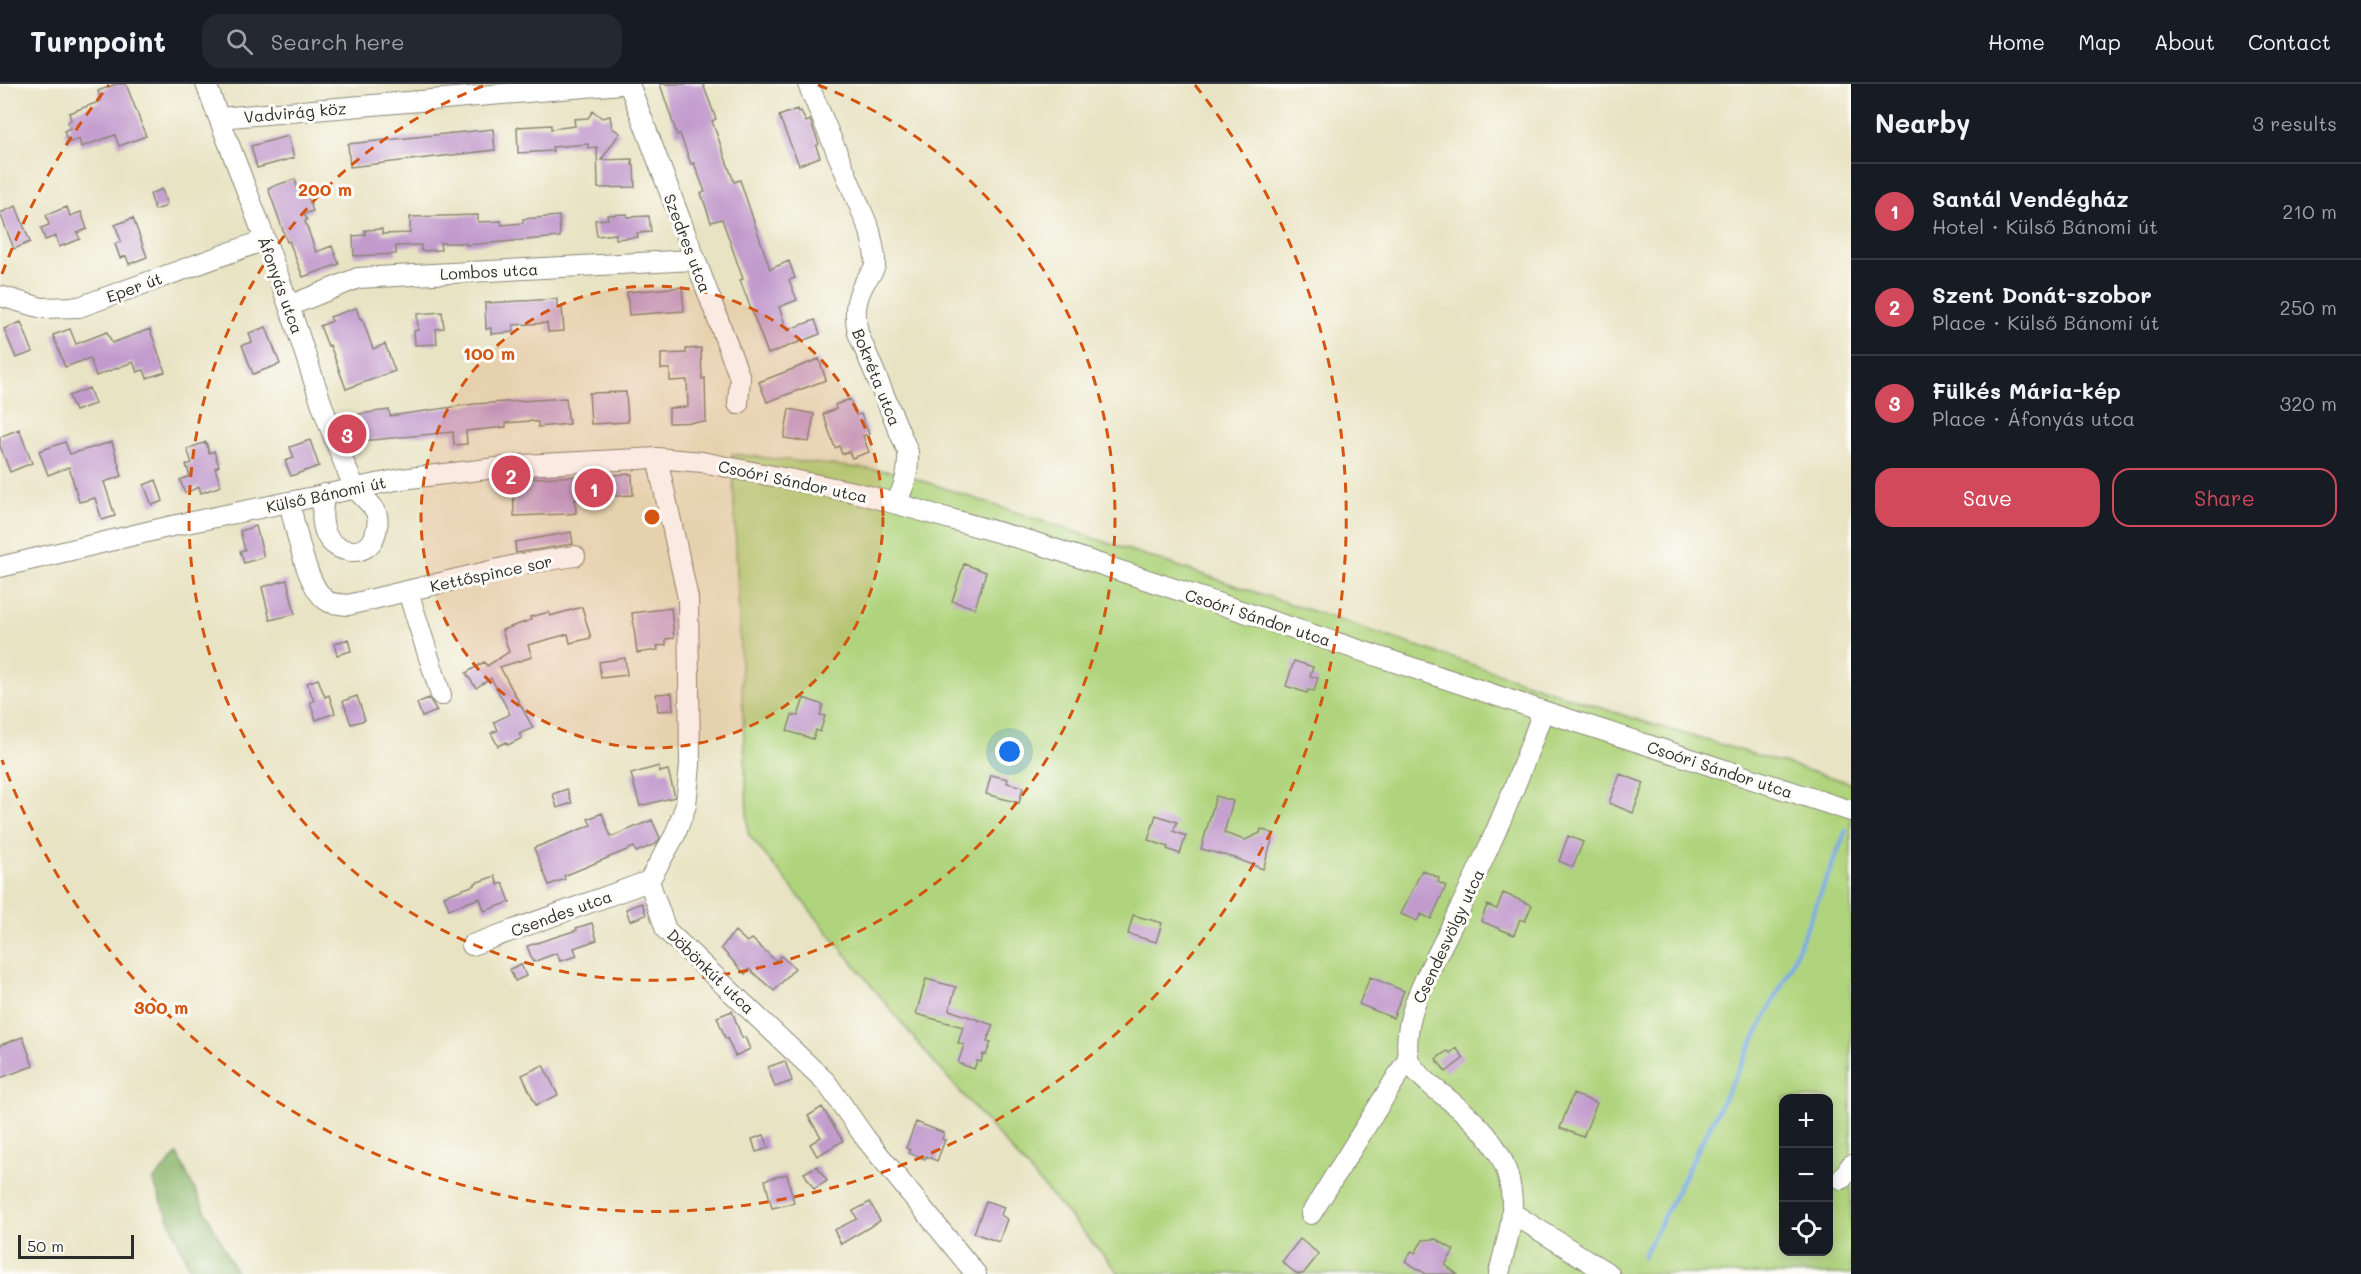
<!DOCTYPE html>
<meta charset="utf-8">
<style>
body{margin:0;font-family:Mali,sans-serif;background:#242831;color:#f1f3f6}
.controls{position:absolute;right:18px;bottom:18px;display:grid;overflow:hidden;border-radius:12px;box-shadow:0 3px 15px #0003}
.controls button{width:54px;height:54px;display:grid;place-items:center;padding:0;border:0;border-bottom:2px solid #363941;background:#171b24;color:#f1f3f6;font:30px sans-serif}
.scale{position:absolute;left:18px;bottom:15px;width:116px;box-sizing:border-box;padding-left:6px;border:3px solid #2b2b2b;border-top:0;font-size:16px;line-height:21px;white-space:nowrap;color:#2b2b2b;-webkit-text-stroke:4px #fdfcf7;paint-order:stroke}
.you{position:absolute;left:1010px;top:668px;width:21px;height:21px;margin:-15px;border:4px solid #fff;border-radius:50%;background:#1a73e8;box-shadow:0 0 0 9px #1a73e833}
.badge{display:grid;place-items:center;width:39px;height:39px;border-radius:50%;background:#d1495b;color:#fff;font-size:20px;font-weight:700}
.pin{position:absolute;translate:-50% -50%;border:3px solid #fff;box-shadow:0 2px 6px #0006}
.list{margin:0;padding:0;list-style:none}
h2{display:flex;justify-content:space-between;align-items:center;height:78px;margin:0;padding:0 24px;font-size:26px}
h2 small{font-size:20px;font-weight:400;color:#9ea1a6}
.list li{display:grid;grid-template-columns:39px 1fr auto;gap:18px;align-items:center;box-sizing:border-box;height:96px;padding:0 24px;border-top:2px solid #363941}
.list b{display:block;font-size:22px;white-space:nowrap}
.list p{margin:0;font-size:20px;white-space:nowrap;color:#9ea1a6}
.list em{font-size:20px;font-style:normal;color:#9ea1a6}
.actions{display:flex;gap:12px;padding:18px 24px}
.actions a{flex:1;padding:14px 0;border:2px solid #d1495b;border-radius:18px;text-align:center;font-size:21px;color:#d1495b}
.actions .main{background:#d1495b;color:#fff}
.icon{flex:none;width:33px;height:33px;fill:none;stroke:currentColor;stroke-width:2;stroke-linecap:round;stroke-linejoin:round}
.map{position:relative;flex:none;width:1851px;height:1190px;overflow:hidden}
header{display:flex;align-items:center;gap:36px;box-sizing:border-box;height:84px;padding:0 30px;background:#171b24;border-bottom:2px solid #363941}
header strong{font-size:28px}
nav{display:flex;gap:33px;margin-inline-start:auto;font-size:21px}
.search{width:420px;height:54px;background:#242831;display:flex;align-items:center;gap:15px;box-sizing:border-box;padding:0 21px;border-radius:18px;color:#9ea1a6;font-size:22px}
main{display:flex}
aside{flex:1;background:#171b24}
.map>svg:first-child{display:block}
.green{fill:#b0d47d;stroke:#6e8054;stroke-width:1.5;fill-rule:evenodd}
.forest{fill:#8cb66c;stroke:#5c704c;stroke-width:1.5}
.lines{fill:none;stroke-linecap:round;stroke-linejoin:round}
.stream{stroke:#7bace6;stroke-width:4.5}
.building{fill:#c29bcd}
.minor-casing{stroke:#8a8777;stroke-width:22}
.minor{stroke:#fff;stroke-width:20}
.ring{fill:none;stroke:#d5540f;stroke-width:3;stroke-dasharray:10 8}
.labels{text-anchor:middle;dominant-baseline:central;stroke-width:6;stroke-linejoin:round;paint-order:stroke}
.street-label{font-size:16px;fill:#2b2b2b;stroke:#fdfcf7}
.centre{fill:#d5540f;stroke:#fdfcf7;stroke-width:3}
.ring-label{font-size:18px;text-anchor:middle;font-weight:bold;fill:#d5540f;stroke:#fdfcf7;stroke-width:6;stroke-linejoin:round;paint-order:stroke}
</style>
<header>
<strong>Turnpoint</strong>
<div class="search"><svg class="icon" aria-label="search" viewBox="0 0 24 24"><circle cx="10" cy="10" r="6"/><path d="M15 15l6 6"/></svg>Search here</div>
<nav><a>Home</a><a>Map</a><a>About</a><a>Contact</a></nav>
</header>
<main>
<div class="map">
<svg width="1851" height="1190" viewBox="0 0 1851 1190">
<rect width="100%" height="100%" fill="#fdfcf7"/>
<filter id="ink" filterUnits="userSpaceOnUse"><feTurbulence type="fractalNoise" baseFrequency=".0167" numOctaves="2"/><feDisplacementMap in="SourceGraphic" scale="12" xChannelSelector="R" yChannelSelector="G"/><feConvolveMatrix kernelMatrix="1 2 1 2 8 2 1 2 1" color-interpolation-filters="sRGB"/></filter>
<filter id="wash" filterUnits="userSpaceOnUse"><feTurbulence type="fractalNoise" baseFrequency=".008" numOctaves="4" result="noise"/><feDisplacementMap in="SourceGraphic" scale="24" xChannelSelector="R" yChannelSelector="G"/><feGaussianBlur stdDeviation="1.35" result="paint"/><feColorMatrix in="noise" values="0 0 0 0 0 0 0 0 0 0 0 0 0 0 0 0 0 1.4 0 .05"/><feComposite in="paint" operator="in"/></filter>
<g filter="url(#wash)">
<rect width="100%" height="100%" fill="#e8e3c3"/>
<path class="green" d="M732,370L896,388L1641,637L1851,699V1190H1120L927,970L748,750ZM1784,1014H1828V1168H1784Z"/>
<path class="forest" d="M177,1070L237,1190H192L153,1097Z"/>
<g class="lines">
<path class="stream" d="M1643,1173L1788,889L1846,747"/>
</g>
<g id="blocks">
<path class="building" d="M116,0H126L146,52L119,62L115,51L81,63L79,55L68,59L64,47L70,44L68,38L71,36L69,29L101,17L98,7Z
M660,0H703L716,35L712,37L734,98L740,96L770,185L789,177L795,194L789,196L797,216L779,223L787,246L815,236L820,250L768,270L740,196L743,195L722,135L711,138L701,109L705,108L694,79L691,80L680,50L677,51Z
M797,25L798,28L801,27L806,38L810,36L819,60L816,62L820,73L799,81L779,32Z
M593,27L602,34L610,32L612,44L620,49L601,76L632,75V81H634L635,103L598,104L597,63L588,64V60L552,63L553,67L518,69L517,43L551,41V45L575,42L574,35L588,34Z
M493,45L495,66L350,83L348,60Z
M288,52L294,74L257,84L251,62Z
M295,95L298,105L304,103L313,127L304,130L307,136L305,137L316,168L332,162L339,180L303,193L289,157L287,158L268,104Z
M162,105L167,122L155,126L150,110Z
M16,122L30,158L14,165L0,129Z
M67,123L70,132L81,128L87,145L77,149L80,155L59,163L56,152L45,156L41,144L49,141L46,131Z
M627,130V133L649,132L651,148L637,149L638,153L616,155V150L597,152L595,136L608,135L607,131Z
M478,131V138L501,137L502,141L523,139V135L559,132L560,153L466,161V159H440L441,166L421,167V161L396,162V170L354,172L353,152L365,151V146L382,145V150L410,149V133Z
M133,134L147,173L129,180L126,172L120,174L115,160L121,157L115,141Z
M682,203L684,227L629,231L627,208Z
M557,215V224H562L564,247L548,248L547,239L513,241L514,248L491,250V244L486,245L485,219Z
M356,224L360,235L362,234L373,265L385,260L395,287L346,305L330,261L328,262L320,242L332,237L330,233Z
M442,228L444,244L436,245L437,260L415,261L414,247L418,246L417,230Z
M21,238L33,268L16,274L4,245Z
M266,243L280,280L253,290L242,261L252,258L249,249Z
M70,245L76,260L107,248L112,259L150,245L165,288L147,294L144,286L137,288L133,278L96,292L90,274L65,283L53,251Z
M701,264L702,295L705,294L706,338L669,339V324L688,323L687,296L670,297V285H661V270L686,269V265Z
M819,275L826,296L767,318L759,298Z
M89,304L95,320L75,327L69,312Z
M626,308L628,338L591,340L589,309Z
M566,314L569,340L538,343V338L529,337L506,339V343L466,347L467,360L454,361L453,348L362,357L359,330L389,326L390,332L474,320Z
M850,315L856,331L861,330L869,350L863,352L869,368L852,374L849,368L842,370L839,362L835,364L823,330L836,325L835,321Z
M789,325L814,330L809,358L784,354Z
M19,345L32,379L10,388L0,362V353Z
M310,356L319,382L291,392L285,377L294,374L290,363Z
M65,358L70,370L112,358L122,392L104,398L115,432L102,436L95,414L79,418L69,383L48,391L39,367Z
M206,358L209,369L214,367L219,382L215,384L221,402L201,409L199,403L185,409L180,396L190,392L186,381L192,379L187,365Z
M632,390L633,411L575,415L576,429L568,430L514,432L513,395Z
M156,396L163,417L152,421L144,401Z
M256,442L264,473L244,479L240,467L245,466L240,447Z
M571,448L573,460L516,469L515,458Z
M964,480L986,488L975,524L952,517Z
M287,496L295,530L270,536L262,503Z
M582,523L591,554L570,559L568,550L528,561L532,573L500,583L533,644L519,650L522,654L508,661L506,658L498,662L491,649L498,646L494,638L510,630L491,594L476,604L466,589L484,578L487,582L509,568L502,546L531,536L530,533L549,528L550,532Z
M671,524L674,554L666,555V561L657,562L658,566L637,569L632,529Z
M348,555L351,567L337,571L334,560Z
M625,574L627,591L601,594L599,578Z
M1294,577L1313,583L1310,592L1318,594L1314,607L1308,606L1307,609L1286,602Z
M318,595L325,613L329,611L335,629L316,636L310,618L314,617L307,599Z
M672,609L673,626L658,627L656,610Z
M357,612L365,636L351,640L343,617Z
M429,614L437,627L422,633L417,619Z
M804,614L823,621L820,631L825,632L820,648L816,646L813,655L787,647L792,631L798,632Z
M659,682L660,688L668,686L675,713L640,722L631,690Z
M1620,690L1644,699L1633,729L1609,719Z
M991,691L1008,695L1007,699L1023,703L1019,719L986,710Z
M567,705L572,719L557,724L553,710Z
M1216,712L1233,717L1224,749L1245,756L1260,749L1261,745L1274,750L1263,785L1235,774L1201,765Z
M602,729L611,753L652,736L660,754L656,760L636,768L634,763L564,792L565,795L549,801L534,764L591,741L588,735Z
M1156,731L1177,738L1173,747L1186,752L1180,770L1167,765L1168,763L1148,756Z
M1568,752L1583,758L1573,783L1559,777Z
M1422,786L1439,794L1438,798L1446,802L1431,835L1421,830L1417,837L1401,830Z
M495,792L498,801L503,799L510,818L484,827L480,814L449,825L444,812L475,801V799Z
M1503,809L1532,821L1525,837L1520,835L1514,851L1481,837L1487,821L1497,825Z
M642,819L646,831L630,837L626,825Z
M1133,831L1162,839L1156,858L1128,850Z
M592,839L597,856L574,864L577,872L560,877L557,869L533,878L527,862L577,846L576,844Z
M735,847L747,858L752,855L776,877L781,872L795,884L774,907L749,885L745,890L721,864Z
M521,880L526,892L515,897L510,885Z
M1370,893L1404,907L1393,934L1359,920Z
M926,895L956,903L949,926L993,941L987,957L991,958L986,971L983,970L981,978L977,977L974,985L958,979L964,961L958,959L963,943L916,930Z
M732,927L742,954L745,953L750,965L735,972L727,954H725L717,933Z
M23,953L33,982L0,994V961Z
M1456,964L1464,974L1446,988L1436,975L1447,967L1450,969Z
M785,977L792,997L775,1003L768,983Z
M543,981L558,1011L536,1021L522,991Z
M1573,1010L1597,1019L1583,1053L1560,1044Z
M822,1023L843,1057L817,1072L810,1060L821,1053L808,1032Z
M916,1038L944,1049L942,1055L945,1056L937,1077L926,1072L925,1075L909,1069L910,1066L906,1064Z
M764,1051L769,1064L756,1068L752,1055Z
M817,1082L827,1097L814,1105L804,1089Z
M787,1090L794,1119L772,1124L765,1096Z
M986,1117L1004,1123L1001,1131L1007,1135L999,1158L974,1149Z
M870,1118L880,1137L841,1160L834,1146L857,1135L853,1127Z
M1300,1155L1319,1170L1303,1190H1297L1282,1178Z
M1436,1155L1454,1166L1445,1181L1457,1190H1426L1405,1177L1412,1167L1415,1169L1423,1156Z"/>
</g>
</g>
<g filter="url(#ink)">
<use href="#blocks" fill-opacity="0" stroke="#8a8777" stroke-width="1.5"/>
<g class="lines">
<defs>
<path id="minor" d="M206,0C234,74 263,147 289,222C305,267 318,314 336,359C342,373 347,388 354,401C364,420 385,421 375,451C368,475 334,470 326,450C320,437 323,424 324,410
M629,0L740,294L738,320
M808,0L870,147C872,158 876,170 875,181C874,187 868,193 865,198C855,215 854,230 858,249L908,368C909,388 905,401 896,419
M219,34L621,0
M0,212L42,224L79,223L265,156
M289,222L358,194L694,176
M657,374L688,514L690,681L686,721L675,751L649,797L666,846L826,998L866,1055L976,1190
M289,418C296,443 306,506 329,518C334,520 342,520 348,521L516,481L575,472
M0,483L172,442L401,395L522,381L657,374L702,378L854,408L1033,458L1543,627L1851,727
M408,508L441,611
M472,861L649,797
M1842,1095L1851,1081
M1512,1129L1609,1190
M1311,1130L1408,975
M1499,1190C1503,1170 1511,1148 1512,1128C1514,1066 1477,1038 1433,1003C1425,996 1409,983 1408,972C1402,928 1432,883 1450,845C1463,819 1475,793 1487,767C1508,721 1526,675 1543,627"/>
</defs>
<use href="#minor" class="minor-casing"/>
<use href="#minor" class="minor"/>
</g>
</g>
<circle cx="652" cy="433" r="231" fill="#d5540f" fill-opacity=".12"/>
<g class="ring">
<circle cx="652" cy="433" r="231"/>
<path d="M818 1A463 463 0 1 1 486 1"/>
<path d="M2 190A694 694 0 0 1 109 1M1195 1A694 694 0 1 1 2 676"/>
</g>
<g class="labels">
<g class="street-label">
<text transform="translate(295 28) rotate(-5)">Vadvirág köz</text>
<text transform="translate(688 159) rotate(69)">Szedres utca</text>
<text transform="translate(489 187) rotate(-3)">Lombos utca</text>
<text transform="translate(281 201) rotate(70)">Áfonyás utca</text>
<text transform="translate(134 203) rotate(-20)">Eper út</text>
<text transform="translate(877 293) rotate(68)">Bokréta utca</text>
<text transform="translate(793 397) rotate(12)">Csoóri Sándor utca</text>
<text transform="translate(326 410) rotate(-12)">Külső Bánomi út</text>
<text transform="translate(491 489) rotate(-12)">Kettőspince sor</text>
<text transform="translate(1258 533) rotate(18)">Csoóri Sándor utca</text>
<text transform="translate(1720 685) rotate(18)">Csoóri Sándor utca</text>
<text transform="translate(561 829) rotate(-20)">Csendes utca</text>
<text transform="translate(1448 852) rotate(-65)">Csendesvölgy utca</text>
<text transform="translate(711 887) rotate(44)">Döbönkút utca</text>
</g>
</g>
<circle cx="652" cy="433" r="9" class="centre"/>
<g class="ring-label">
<text x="325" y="112">200 m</text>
<text x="489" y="276">100 m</text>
<text x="161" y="930">300 m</text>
</g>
</svg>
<div class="controls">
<button>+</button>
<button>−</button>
<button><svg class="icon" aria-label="locate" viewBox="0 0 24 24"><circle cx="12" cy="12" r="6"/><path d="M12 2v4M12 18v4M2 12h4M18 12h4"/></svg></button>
</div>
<div class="scale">50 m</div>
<div class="you"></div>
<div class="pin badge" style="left:594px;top:404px">1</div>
<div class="pin badge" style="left:511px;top:391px">2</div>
<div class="pin badge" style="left:347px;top:350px">3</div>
</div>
<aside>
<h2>Nearby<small>3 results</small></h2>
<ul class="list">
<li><span class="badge">1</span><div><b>Santál Vendégház</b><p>Hotel · Külső Bánomi út</p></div><em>210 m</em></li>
<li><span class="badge">2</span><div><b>Szent Donát-szobor</b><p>Place · Külső Bánomi út</p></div><em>250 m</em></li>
<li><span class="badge">3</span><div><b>Fülkés Mária-kép</b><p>Place · Áfonyás utca</p></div><em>320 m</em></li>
</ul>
<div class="actions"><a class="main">Save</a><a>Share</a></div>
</aside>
</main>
